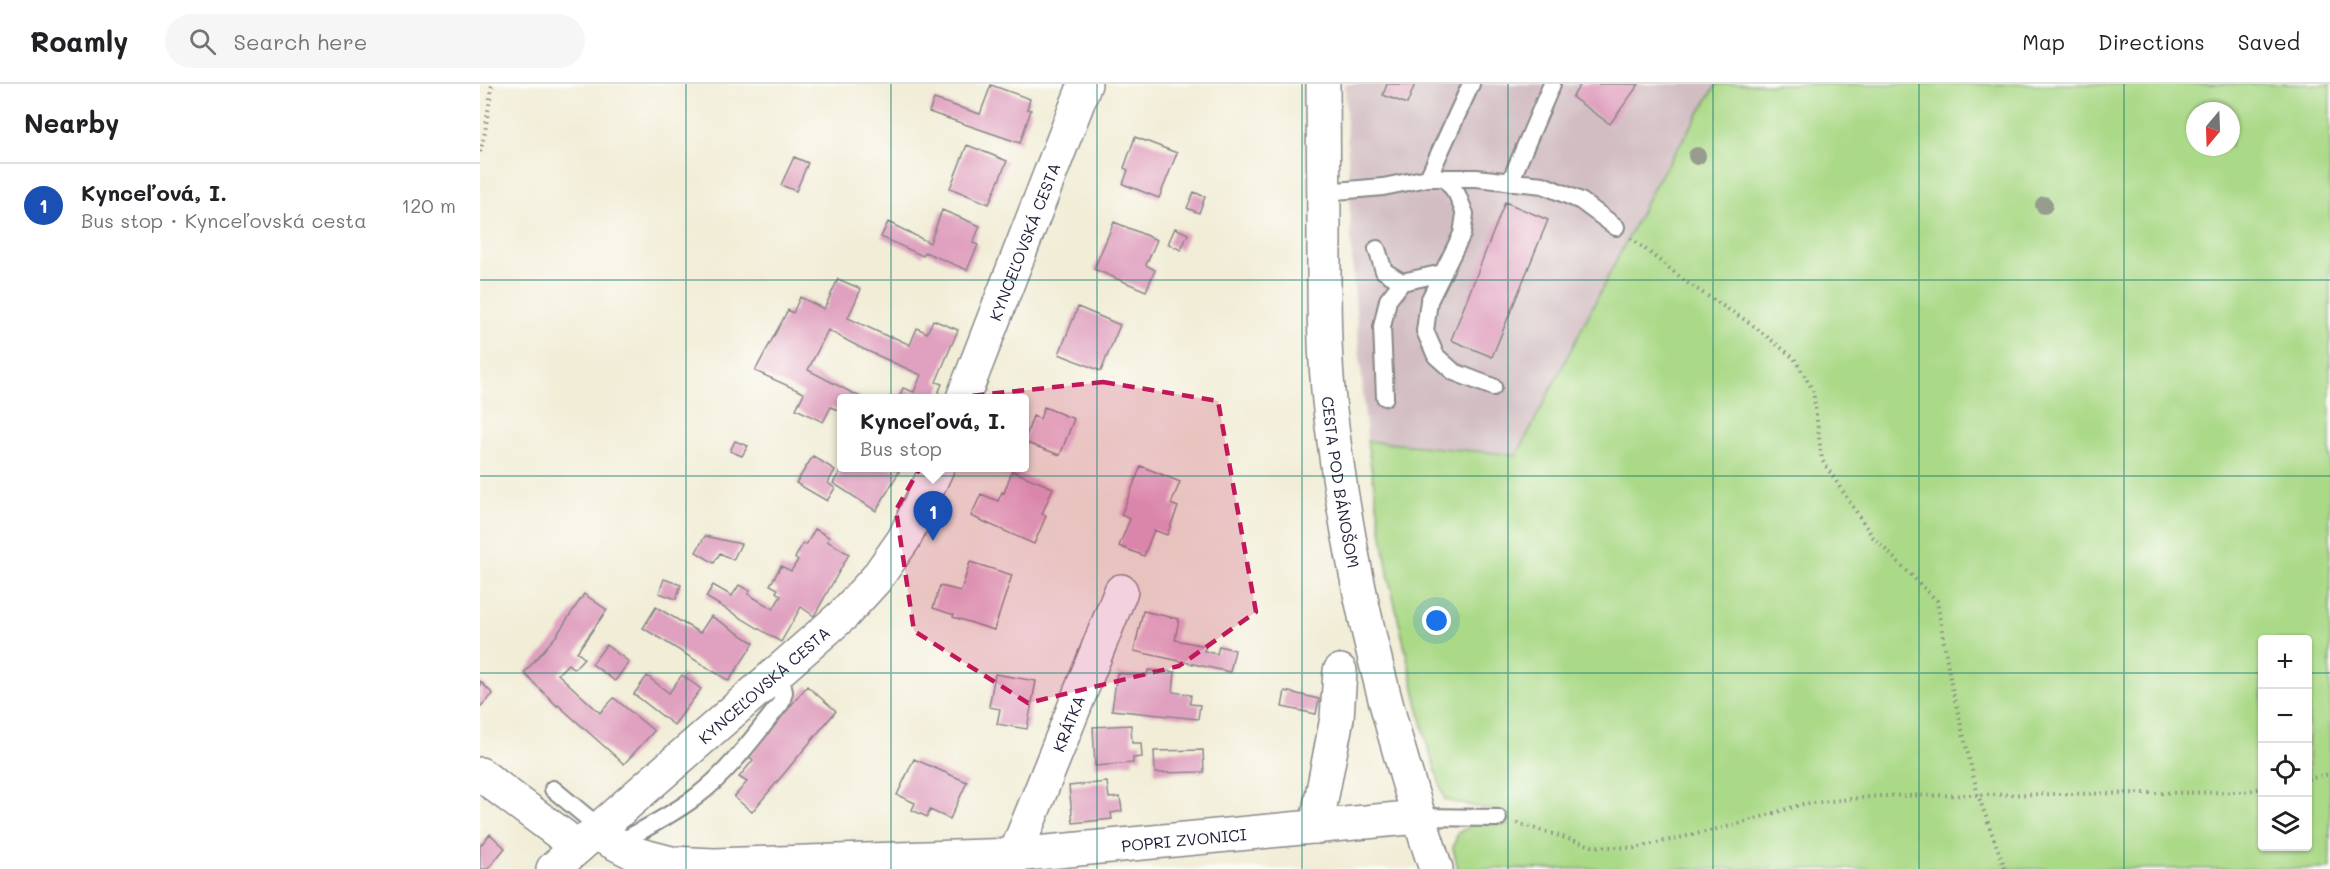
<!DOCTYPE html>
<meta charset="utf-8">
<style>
body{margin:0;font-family:Mali,sans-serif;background:#f6f6f6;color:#202124}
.controls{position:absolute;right:18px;bottom:18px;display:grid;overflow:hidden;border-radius:6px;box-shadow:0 2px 4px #0004}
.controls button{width:54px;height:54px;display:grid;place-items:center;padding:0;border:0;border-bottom:2px solid #e0e0e0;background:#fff;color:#202124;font:30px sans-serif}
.compass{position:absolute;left:1706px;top:18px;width:54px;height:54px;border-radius:50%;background:#fff;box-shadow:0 2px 4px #0004;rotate:199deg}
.you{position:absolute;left:957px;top:537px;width:21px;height:21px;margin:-15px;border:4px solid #fff;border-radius:50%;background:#1a73e8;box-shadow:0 0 0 9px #1a73e833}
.badge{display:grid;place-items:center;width:39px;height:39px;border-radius:50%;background:#d1495b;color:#fff;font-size:20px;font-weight:700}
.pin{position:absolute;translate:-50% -50px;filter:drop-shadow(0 2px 3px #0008)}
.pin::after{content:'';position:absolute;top:32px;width:21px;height:18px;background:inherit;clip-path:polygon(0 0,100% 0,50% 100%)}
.popup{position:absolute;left:357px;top:310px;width:192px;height:78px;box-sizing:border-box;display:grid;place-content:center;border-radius:6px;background:#fff;filter:drop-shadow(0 2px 4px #0005);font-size:20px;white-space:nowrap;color:#757577}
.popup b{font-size:22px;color:#202124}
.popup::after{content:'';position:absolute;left:50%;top:100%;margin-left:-12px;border:12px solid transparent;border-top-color:#fff}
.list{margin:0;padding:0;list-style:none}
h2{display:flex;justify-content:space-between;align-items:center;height:78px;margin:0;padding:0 24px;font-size:26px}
h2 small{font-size:20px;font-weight:400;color:#757577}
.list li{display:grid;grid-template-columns:39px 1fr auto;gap:18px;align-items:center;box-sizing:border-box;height:84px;padding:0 24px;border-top:2px solid #e0e0e0}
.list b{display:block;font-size:22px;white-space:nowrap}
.list p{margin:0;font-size:20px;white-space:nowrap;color:#757577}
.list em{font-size:20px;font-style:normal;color:#757577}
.icon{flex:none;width:33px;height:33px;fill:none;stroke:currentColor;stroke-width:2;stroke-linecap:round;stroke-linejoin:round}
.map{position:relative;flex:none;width:1850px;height:785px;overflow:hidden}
header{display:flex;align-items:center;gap:36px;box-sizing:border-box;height:84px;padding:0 30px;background:#fff;border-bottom:2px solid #e0e0e0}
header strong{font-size:28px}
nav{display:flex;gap:33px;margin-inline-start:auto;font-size:21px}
.search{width:420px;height:54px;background:#f6f6f6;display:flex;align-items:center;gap:15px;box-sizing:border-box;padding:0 21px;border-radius:33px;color:#757577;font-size:22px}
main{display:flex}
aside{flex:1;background:#fff}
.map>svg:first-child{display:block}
.industrial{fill:#d2bec2}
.green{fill:#aad987;stroke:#667e61;stroke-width:1.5;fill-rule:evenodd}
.building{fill:#e0a0bf}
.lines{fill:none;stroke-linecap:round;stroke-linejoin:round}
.service-casing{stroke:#8a8889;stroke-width:20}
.minor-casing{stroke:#8a8889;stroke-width:36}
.tertiary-casing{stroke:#8a8889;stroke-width:36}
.path{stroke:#8a8889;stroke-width:4;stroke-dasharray:1.5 4.5;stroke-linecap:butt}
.service{stroke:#fff;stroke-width:16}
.minor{stroke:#fff;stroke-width:33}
.tertiary{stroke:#fff;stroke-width:33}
.tree{fill:#969c8e}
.marked{fill:#c2185b;fill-opacity:0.2;stroke:#c2185b;stroke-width:4.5;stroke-dasharray:12 8;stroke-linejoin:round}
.grid{fill:none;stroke:#0f766e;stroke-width:1.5;stroke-opacity:0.55}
.labels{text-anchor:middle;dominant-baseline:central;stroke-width:5;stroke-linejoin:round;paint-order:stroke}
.street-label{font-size:16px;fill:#22223b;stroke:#fdfcf7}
</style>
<header>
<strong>Roamly</strong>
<div class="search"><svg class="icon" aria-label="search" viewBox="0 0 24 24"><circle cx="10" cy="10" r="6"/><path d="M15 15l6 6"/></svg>Search here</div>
<nav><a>Map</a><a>Directions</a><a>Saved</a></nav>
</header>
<main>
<aside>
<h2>Nearby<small></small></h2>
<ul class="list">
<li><span class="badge" style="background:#1a4fb4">1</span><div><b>Kynceľová, I.</b><p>Bus stop · Kynceľovská cesta</p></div><em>120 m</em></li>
</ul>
</aside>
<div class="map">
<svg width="1850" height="785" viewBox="0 0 1850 785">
<rect width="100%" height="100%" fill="#fdfcf7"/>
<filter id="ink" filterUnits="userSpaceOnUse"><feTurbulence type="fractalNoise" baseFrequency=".0167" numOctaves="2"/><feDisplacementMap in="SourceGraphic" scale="12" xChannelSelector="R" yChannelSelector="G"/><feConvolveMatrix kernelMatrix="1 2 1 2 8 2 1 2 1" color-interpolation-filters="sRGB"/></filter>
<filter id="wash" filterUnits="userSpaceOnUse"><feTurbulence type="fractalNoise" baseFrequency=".008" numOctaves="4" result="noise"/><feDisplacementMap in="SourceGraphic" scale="24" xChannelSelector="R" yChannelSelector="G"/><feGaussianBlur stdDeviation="1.35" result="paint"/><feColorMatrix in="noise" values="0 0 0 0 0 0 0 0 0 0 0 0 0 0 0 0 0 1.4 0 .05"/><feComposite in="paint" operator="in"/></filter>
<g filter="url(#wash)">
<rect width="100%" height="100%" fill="#f1edd7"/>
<path class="industrial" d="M865,0H1237L1176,99L1037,371L887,357L872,178Z"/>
<path class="green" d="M1237,0H1850V785H978L973,764L978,749L995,739L1027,741L1028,730L965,716L947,660L909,495L887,357L1037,371L1176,99ZM1715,27H1751V63H1715ZM1782,556H1828V762H1782Z"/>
<g id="blocks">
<path class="building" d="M907,0H935L927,20L903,11Z
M1101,0H1159L1130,40L1092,13Z
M511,1L550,15L547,25L551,26L540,59L449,28L454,15L500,30Z
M655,53L697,69L679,114L643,100L648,86L644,84Z
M487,61L527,77L509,120L470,104Z
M314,73L328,79L316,107L301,101Z
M714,108L725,113L719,129L707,124Z
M1025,118L1068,136L1012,273L971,256Z
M462,126L500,142L493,159L498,161L487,186L445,168L443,172L401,153L408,138L450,159Z
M634,138L677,156L666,181L675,186L666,207L614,185Z
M695,144L708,150L701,166L688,160Z
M358,195L381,205L368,234L411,254V252L430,261L437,244L447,249L453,236L478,246L456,298L462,300L456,314H419L423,304L434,308L441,291L381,264L348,246L328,286L382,314H362V328L351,323L343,338L316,325L324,309L275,287L308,226L313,229L320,213L344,225Z
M598,223L640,241L621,287L579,270Z
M564,323L594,335L580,371L544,358L553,332L560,335Z
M255,357L268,362L262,372L250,367Z
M333,372L355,386L348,399L355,404L347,417L316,399Z
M661,382L700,398L691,420L698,423L687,451L674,446L664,472L639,462L650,435L641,431Z
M362,384H412L419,388L396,427L353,399Z
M532,387L573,404L562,430L566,432L554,460L491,432L501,410L518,417L522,408L524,409Z
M335,445L349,453L347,457L369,470L334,532L321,523L301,558L226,513L233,501L252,512L259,501L270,507L268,510L293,525L301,512L296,508L298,505L290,501L301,482L311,487L318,476L315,474L323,459L326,461Z
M225,452L238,455L261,460L253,476L240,469L234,479L216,468Z
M490,478L532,491L514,546L473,533L474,531L453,524L460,502L481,507Z
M184,495L201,501L196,515L179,509Z
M104,510L127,526L97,568L104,574L94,585L88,580L78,590L120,629L134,614L174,647L144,680L78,621L77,622L44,589L76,552Z
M176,523L220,549L231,532L274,559L249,597L163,544Z
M663,527L699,535L695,556L726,562L724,567L737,570L739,562L755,566L750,588L654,567Z
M126,561L149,578L135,597L112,580Z
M668,586L695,588L693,608L711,611L710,620L720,621L718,635L632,626L637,589L667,592Z
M515,590L556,597L547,645L517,640L520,625L509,623Z
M202,591L221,605L194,641L154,610L167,592L189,609Z
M0,597L13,610L0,623Z
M327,602L356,627L272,728L254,713L267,698L259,693L273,676L269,672Z
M805,607L839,615L836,630L802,623Z
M651,641L652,659H661L662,673L653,674V679L615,682L613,643Z
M723,666L724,688L675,689L674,667Z
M434,675L487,698L470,735L450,726L447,733L432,726L435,719L417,711Z
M627,698L629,714L640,713L642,727L631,729L632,735L593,739L589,702Z
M10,750L25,764L8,785H0V762Z"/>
</g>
</g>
<g filter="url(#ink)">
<use href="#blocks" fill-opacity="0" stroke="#8a8889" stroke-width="1.5"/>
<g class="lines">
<defs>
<path id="service" d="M948,94L991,0
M965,94L977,110L985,130L982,150L949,217L945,247L956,272L974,288L1013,303
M1030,98L1072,0
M844,108L903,103L948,94H996L1063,101L1101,117L1136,143
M897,165L904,187L922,198
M905,313L902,243L908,216L922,198L963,189
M73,705L120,744
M939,733L1018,734
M137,760C164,745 192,731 217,712C250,687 275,651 301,619L304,608L300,588"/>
<g id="minor">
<path d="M0,690L98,763"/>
<path d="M836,743L857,634L860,587"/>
<path id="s1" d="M115,749L156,770L191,779L234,781L535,771L939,733"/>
<path id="s2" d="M535,771L641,507"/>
</g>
<g id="tertiary">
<path id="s3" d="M843,0C843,48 844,97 844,145C844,205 843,266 850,326C868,482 906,637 956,785"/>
<path id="s4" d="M483,314L605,0"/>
<path id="s5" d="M73,785L364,530L396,495L424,455L457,384"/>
</g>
</defs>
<use href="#service" class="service-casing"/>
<use href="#minor" class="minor-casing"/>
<use href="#tertiary" class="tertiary-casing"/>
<path class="path" d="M0,68L5,48L12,0
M1151,154L1209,200L1271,240L1314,274L1333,306L1342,376L1393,453L1457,517L1471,600L1498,711L1525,785
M1828,695L1850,690
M1037,739L1112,762L1155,764L1255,741L1323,720L1399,712L1764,708L1782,704"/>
<use href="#service" class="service"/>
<use href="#minor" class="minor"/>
<use href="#tertiary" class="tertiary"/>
</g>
<g class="tree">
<circle cx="1217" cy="72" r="9"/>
<circle cx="1564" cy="121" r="9"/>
</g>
</g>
<path class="marked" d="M623,298L738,317L776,528L699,582L548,619L434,547L416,426L480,313Z"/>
<path class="grid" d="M206,0V785M411,0V785M617,0V785M822,0V785M1028,0V785M1233,0V785M1439,0V785M1644,0V785M0,196H1850M0,392H1850M0,589H1782M1828,589H1850"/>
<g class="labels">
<g class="street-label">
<text stroke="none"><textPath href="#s4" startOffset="168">KYNCEĽOVSKÁ CESTA</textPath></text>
<text stroke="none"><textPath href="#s3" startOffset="399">CESTA POD BÁNOŠOM</textPath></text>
<text stroke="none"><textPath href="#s5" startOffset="280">KYNCEĽOVSKÁ CESTA</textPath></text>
<text stroke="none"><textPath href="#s2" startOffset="142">KRÁTKA</textPath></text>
<text stroke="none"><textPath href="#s1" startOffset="596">POPRI ZVONICI</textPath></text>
</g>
</g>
</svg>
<div class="controls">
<button>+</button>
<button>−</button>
<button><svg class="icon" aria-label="locate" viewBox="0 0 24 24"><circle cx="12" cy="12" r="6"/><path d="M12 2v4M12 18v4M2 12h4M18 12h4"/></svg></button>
<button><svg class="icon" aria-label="layers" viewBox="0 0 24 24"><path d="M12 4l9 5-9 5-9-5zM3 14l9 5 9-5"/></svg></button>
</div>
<svg class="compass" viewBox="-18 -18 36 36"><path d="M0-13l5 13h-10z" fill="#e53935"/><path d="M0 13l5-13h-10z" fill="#757577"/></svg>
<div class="you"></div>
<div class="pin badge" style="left:453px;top:457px;background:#1a4fb4">1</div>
<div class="popup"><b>Kynceľová, I.</b>Bus stop</div>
</div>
</main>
